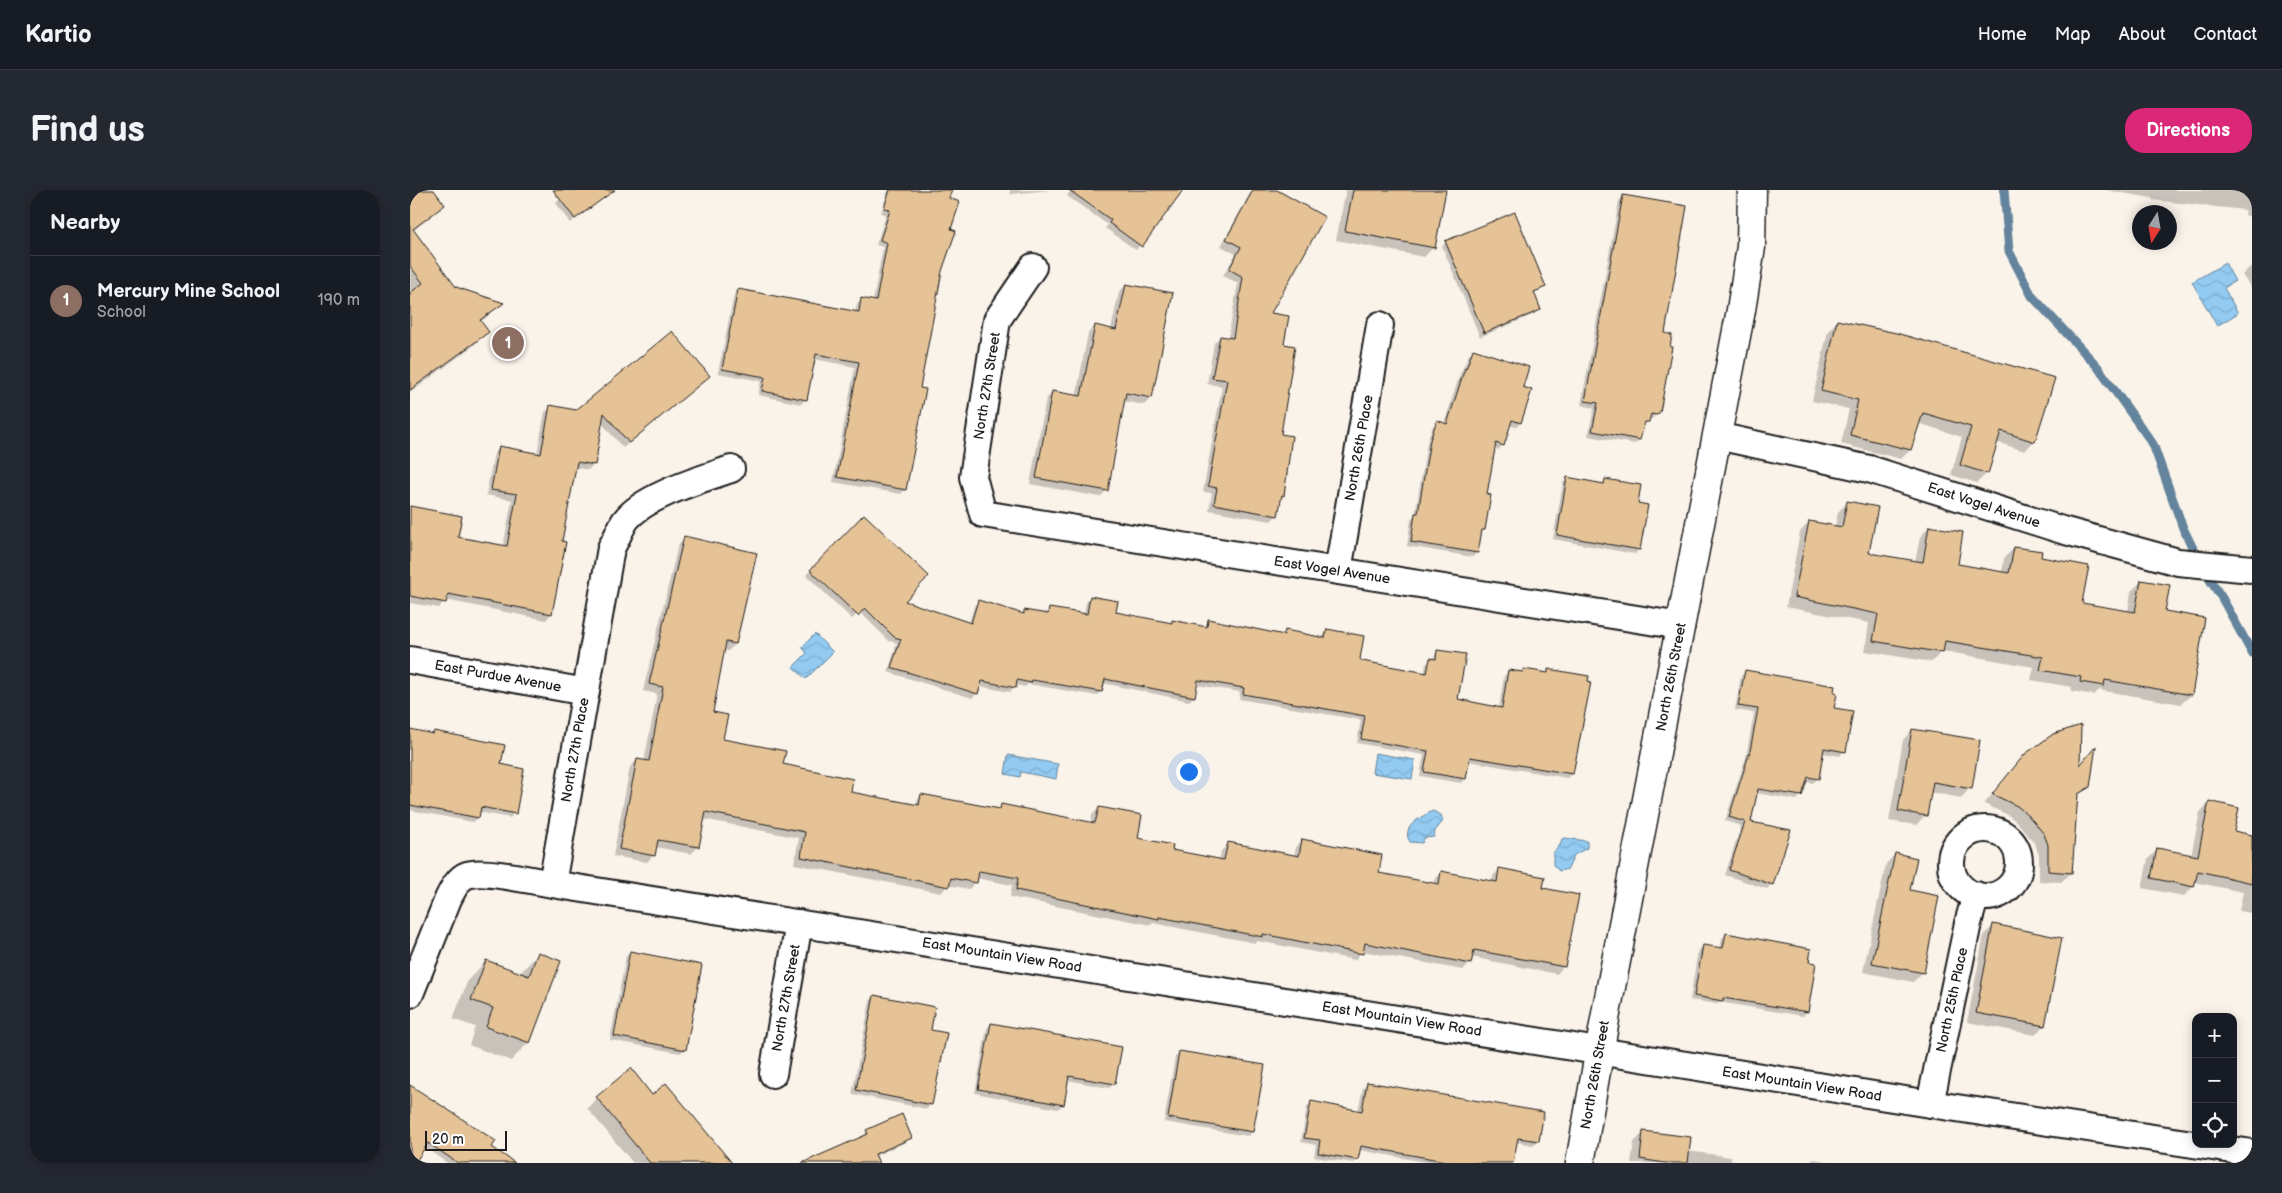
<!DOCTYPE html>
<meta charset="utf-8">
<style>
body{margin:0;font-family:"Balsamiq Sans",sans-serif;background:#242831;color:#f1f3f6}
.controls{position:absolute;right:15px;bottom:15px;display:grid;overflow:hidden;border-radius:10px;box-shadow:0 2px 12px #0003}
.controls button{width:45px;height:45px;display:grid;place-items:center;padding:0;border:0;border-bottom:1px solid #363941;background:#171b24;color:#f1f3f6;font:25px sans-serif}
.compass{position:absolute;left:1722px;top:15px;width:45px;height:45px;border-radius:50%;background:#171b24;box-shadow:0 2px 12px #0003;rotate:191deg}
.scale{position:absolute;left:15px;bottom:12px;width:82px;box-sizing:border-box;padding-left:5px;border:2px solid #1c1c1c;border-top:0;font-size:14px;line-height:18px;white-space:nowrap;color:#1c1c1c;-webkit-text-stroke:4px #fff;paint-order:stroke}
.you{position:absolute;left:778px;top:581px;width:18px;height:18px;margin:-12px;border:4px solid #fff;border-radius:50%;background:#1a73e8;box-shadow:0 0 0 8px #1a73e833}
.badge{display:grid;place-items:center;width:32px;height:32px;border-radius:50%;background:#db2777;color:#fff;font-size:16px;font-weight:700}
.pin{position:absolute;translate:-50% -50%;border:2px solid #fff;box-shadow:0 1px 5px #0006}
.list{margin:0;padding:0;list-style:none}
h2{display:flex;justify-content:space-between;align-items:center;height:65px;margin:0;padding:0 20px;font-size:21px}
h2 small{font-size:16px;font-weight:400;color:#9ea1a6}
.list li{display:grid;grid-template-columns:32px 1fr auto;gap:15px;align-items:center;box-sizing:border-box;height:90px;padding:0 20px;border-top:1px solid #363941}
.list b{display:block;font-size:19px;white-space:nowrap}
.list p{margin:0;font-size:16px;white-space:nowrap;color:#9ea1a6}
.list em{font-size:16px;font-style:normal;color:#9ea1a6}
.icon{flex:none;width:28px;height:28px;fill:none;stroke:currentColor;stroke-width:2;stroke-linecap:round;stroke-linejoin:round}
.map{position:relative;flex:none;width:1842px;height:973px;overflow:hidden;border-radius:20px}
header{display:flex;align-items:center;gap:30px;box-sizing:border-box;height:70px;padding:0 25px;background:#171b24;border-bottom:1px solid #363941}
header strong{font-size:24px}
nav{display:flex;gap:28px;margin-inline-start:auto;font-size:18px}
.intro{display:flex;align-items:center;justify-content:space-between;box-sizing:border-box;height:120px;padding:0 30px}
h1{margin:0;font-size:35px}
.button{padding:12px 22px;border-radius:20px;background:#db2777;color:#fff;font-size:18px;font-weight:700}
main{display:flex;gap:30px;padding:0 30px}
aside{flex:1;background:#171b24;border-radius:20px;box-shadow:0 2px 12px #0003}
.map>svg:first-child{display:block}
.water{fill:url(#water-waves);stroke:#63849c}
.shadow{fill:#0003}
.lines{fill:none;stroke-linecap:round;stroke-linejoin:round}
.stream{stroke:#63849c;stroke-width:9}
.building{fill:#e5c397;stroke:#1c1c1c}
.street-casing{stroke:#1c1c1c;stroke-width:30}
.secondary-casing{stroke:#1c1c1c;stroke-width:31}
.street{stroke:#fff;stroke-width:26}
.secondary{stroke:#fff;stroke-width:28}
.labels{text-anchor:middle;dominant-baseline:central;stroke-width:4;stroke-linejoin:round;paint-order:stroke}
.street-label{font-size:14px;fill:#1c1c1c;stroke:#fff}
</style>
<header>
<strong>Kartio</strong>
<nav><a>Home</a><a>Map</a><a>About</a><a>Contact</a></nav>
</header>
<div class="intro"><h1>Find us</h1><a class="button">Directions</a></div>
<main>
<aside>
<h2>Nearby<small></small></h2>
<ul class="list">
<li><span class="badge" style="background:#8d6e63">1</span><div><b>Mercury Mine School</b><p>School</p></div><em>190 m</em></li>
</ul>
</aside>
<div class="map">
<svg width="1842" height="973" viewBox="0 0 1842 973">
<defs>
<pattern id="water-waves" width="16" height="10" patternUnits="userSpaceOnUse" patternTransform="scale(1.25)"><rect width="16" height="10" fill="#92caf1"/><path d="M0 5q4-4 8 0t8 0" fill="none" stroke="#7dadce"/></pattern>
</defs>
<rect width="100%" height="100%" fill="#faf3ea"/>
<filter id="ink" filterUnits="userSpaceOnUse"><feTurbulence type="fractalNoise" baseFrequency=".02" numOctaves="2"/><feDisplacementMap in="SourceGraphic" scale="10" xChannelSelector="R" yChannelSelector="G"/><feConvolveMatrix kernelMatrix="1 2 1 2 8 2 1 2 1" color-interpolation-filters="sRGB"/></filter>
<g filter="url(#ink)">
<path class="water" d="M1815,73L1825,91L1814,98L1828,123L1807,136L1782,92Z
M405,444L423,462L396,489L383,477L397,463L392,457Z
M965,563L1005,570L1002,589L962,583Z
M598,565L648,574L646,589L611,582L610,587L595,584Z
M1023,621L1031,625L1033,631L1025,641L1024,647L1014,648L1012,653L1000,652C990,637 1012,626 1023,621Z
M1155,648L1177,651V658L1164,665L1158,679L1149,681L1143,675V663L1150,655L1152,649Z"/>
<path class="shadow" d="M0,0H23L34,15L3,41L45,98L91,113L70,133L77,142L63,156L0,203Z
M146,0H205L160,33L146,13L150,9Z
M478,0H510L539,40L509,199L495,300L491,304L423,292L445,177L404,169L396,209L391,214L348,205L351,191L308,183L324,105L328,100L445,123L447,114L452,110L463,111L473,57L466,55L476,25L471,23Z
M600,0H641L600,4Z
M661,0H771L726,60L695,38L698,35L657,6Z
M842,0H864L859,124L873,155L870,245L873,305L870,308L867,325L861,331L799,320L802,303L793,302L812,196L797,194L804,153L810,147L818,148L828,93L813,86L826,64L811,56Z
M936,0H1035L1023,58L1014,67L926,50Z
M1695,0H1842V27L1834,25L1835,20L1742,10V8Z
M1214,6L1254,144L1246,225L1242,229H1238L1233,236L1229,250L1225,254L1178,246L1184,218L1171,215L1209,11Z
M1036,52L1135,97L1123,104L1129,120L1125,124L1070,147L1032,56Z
M1842,75V99L1832,85Z
M716,95L741,208L734,215L713,211L697,300L690,307L620,294L636,209L643,202L666,207L678,143L685,136L701,140L709,102Z
M1427,131L1624,251L1615,261L1586,252L1577,283L1567,293L1541,285L1552,247L1508,233L1500,260L1491,269L1431,254L1439,219L1402,211L1418,141Z
M1063,161L1112,197L1110,233L1106,237L1099,235L1093,255L1088,260L1084,258L1076,305L1074,340L1070,343L1067,362L1063,367L997,356L1001,329L1005,325L1017,253L1023,236L1027,232L1034,234L1050,184L1059,165Z
M293,192L213,258L191,232L184,274L178,280L164,277L150,352L155,353L141,424L136,430L35,410L29,418L0,413V317L47,348L93,357L102,310L76,305L84,263L90,257L127,264L135,222L141,217L167,221Z
M1158,289L1191,295L1196,290L1229,359L1225,364L1143,349L1153,293Z
M1438,312L1458,364L1505,372L1510,347L1519,337L1546,375L1592,383L1594,368L1604,358L1630,368L1671,414L1718,422L1721,401L1731,392L1754,422L1781,505L1771,514L1689,500L1684,505L1661,501L1662,497L1621,490L1624,477L1532,461L1522,472L1455,461L1459,433L1376,417L1390,342L1399,332L1425,337L1428,322Z
M454,326L493,411L559,433L564,416L569,411L612,424L615,421L635,424L639,419L674,425L676,412L681,407L704,423L761,434L763,432L794,437L799,430L871,445L875,442L912,448L917,440L952,472L1014,484L1016,474L1022,470L1027,461L1046,510L1089,518L1094,486L1099,481L1111,483L1114,480L1135,484L1139,481L1162,584L1157,588L1058,571L1055,588L1051,593L1010,586L1014,565L947,553L951,530L829,509L830,502L786,495L784,507L779,511L693,493L691,501L687,506L618,494L615,497L605,495L600,502L569,496L567,504L562,508L478,482L487,453L479,451L450,422L442,429L396,385Z
M275,348L345,364L325,454L318,461L313,460L301,523L312,550L439,603L504,616L511,605L587,620L592,616L681,633L682,625L689,618L726,649L761,661L809,671L811,661L818,654L884,667L886,657L892,650L967,684L1024,695L1025,689L1032,683L1082,692L1083,686L1090,679L1132,699L1167,706L1153,777L1147,784L1061,767L1060,773L1053,780L952,761L945,770L847,751L845,753L743,733L741,735L600,707L602,695L566,688L565,692L559,699L538,695L531,703L384,674L389,648L293,629L288,657L281,664L246,657L244,665L237,672L203,666L220,577L227,570L234,572L247,504L233,501L268,355Z
M1335,482L1422,519L1434,561L1430,566L1412,563L1408,588L1403,593L1396,592L1391,605L1387,610L1346,603L1340,633L1362,694L1357,699L1315,685L1331,636L1315,631L1336,567L1344,523L1325,520L1331,486Z
M0,540L22,545L24,542L90,575L104,623L100,628L69,622L68,628L63,632L0,620Z
M1502,540L1560,598L1551,608L1519,602L1516,625L1506,635L1479,631L1493,550Z
M1676,568L1679,596L1667,607L1661,683L1651,692L1629,691V665L1625,654L1608,633L1598,625L1574,614L1606,576L1668,577Z
M1800,613L1822,642L1842,650V723L1829,721L1833,702L1784,692L1783,697L1774,706L1732,698L1738,669L1748,659L1781,666L1790,622Z
M1485,664L1499,701L1528,707L1512,783L1503,792L1453,782L1476,674Z
M1584,735L1634,836L1625,845L1557,832L1574,745Z
M1316,744L1398,773L1397,821L1393,826L1309,812L1307,814L1280,810L1288,760L1293,756L1310,759L1312,748Z
M221,762L275,859L270,863L200,850L216,766Z
M128,764L119,852L101,871L59,855L65,837L43,829L58,790L76,771L109,784Z
M464,806L519,841L521,914L517,919L442,904L460,811Z
M581,834L704,894L699,898L657,890L653,914L648,919L565,903L577,838Z
M770,862L842,942L838,946L754,932L765,867Z
M220,880L242,906L320,973H223L177,918Z
M957,893L1128,951L1123,955L1106,952L1102,973H1021L949,960L947,969L944,973L904,967L906,955L891,952L897,917L901,912L948,921L953,898Z
M0,905L80,958L103,973H37L14,957L3,973H0Z
M457,941L501,948L496,952L465,966L468,973H395L453,947Z
M1234,942L1278,961L1321,967V971L1333,973H1221L1224,952Z
M1404,969L1425,973H1399Z"/>
<g class="lines">
<path class="stream" d="M1594,0L1599,61L1622,106L1687,176L1743,254L1773,338L1794,381L1812,408L1842,463"/>
</g>
<path class="building" d="M0,0H24L35,15L3,39L46,97L94,113L70,130L79,142L0,200V103L13,93L0,76Z
M143,0H205L165,29Z
M480,0H542L539,8L550,12L541,39L546,41L532,81L510,198L516,199L496,300L427,287L449,172L406,164L397,210L352,201L355,187L312,179L328,99L449,122L451,108L466,111L477,53L470,50L480,20L474,18Z
M659,0H773L732,57L699,33L701,30Z
M843,0H867L915,27L861,123L879,126L874,154L885,156L871,244L882,246L874,306L872,305L868,326L804,314L807,298L798,296L817,190L802,188L810,146L823,148L833,87L819,79L831,57L816,49Z
M943,0H1036L1025,58L935,41Z
M1213,5L1277,16L1255,143L1262,145L1260,157H1262L1250,222L1247,225L1241,224L1239,232H1235L1230,250L1182,241L1188,213L1175,211Z
M1105,22L1136,97L1124,102L1131,120L1074,143L1035,51Z
M716,94L763,103L742,208L716,203L698,301L626,288L642,201L671,206L685,135L706,140Z
M1427,130L1486,143L1645,188L1625,252L1591,241L1578,284L1550,275L1561,237L1513,223L1501,260L1440,245L1448,210L1411,201Z
M262,141L300,186L219,253L194,223L185,275L167,272L152,351L156,352L142,424L38,404L36,413L0,406V316L52,326L48,347L97,356L107,304L81,300L89,256L131,264L140,215L166,220Z
M1063,159L1119,177L1113,197L1122,200L1111,233L1102,230L1094,256L1086,253L1077,304L1081,305L1075,340H1072L1068,363L1001,352L1005,323H1008L1020,250L1027,230L1037,234L1055,178L1056,179Z
M1157,287L1194,294L1195,289L1231,295L1228,313L1238,315L1230,360L1147,345Z
M1437,311L1468,317L1459,363L1513,372L1519,336L1553,342L1548,374L1599,383L1604,357L1632,361L1631,367L1679,376L1672,413L1725,422L1731,390L1760,395L1755,421L1795,428L1782,505L1695,490L1694,496L1670,492L1671,487L1630,480L1633,467L1535,451L1533,463L1463,451L1468,424L1384,407L1399,331L1432,337Z
M454,324L519,386L495,411L561,433L568,410L614,424V420L638,424L639,418L677,424L680,406L708,411L706,422L762,433V430L797,437L798,429L874,445L875,440L915,448L917,439L954,446L950,469L952,471L1017,483L1020,468L1026,469L1027,460L1056,464L1048,509L1092,518L1098,480L1113,482L1114,479L1138,483V479L1179,486L1178,491L1181,492L1163,584L1060,567L1056,589L1014,582L1018,561L951,549L955,526L833,504L834,498L788,490L785,507L695,489L692,502L622,490L621,493L607,490L606,498L572,491L568,504L481,477L491,449L484,447L455,418L448,426L400,380Z
M274,346L347,363L326,454L316,452L303,522L318,525L313,549L376,561L373,574L443,589L441,602L509,615L511,604L590,619L591,614L685,633L689,617L732,625L728,648L763,655L762,660L814,670L818,652L889,666L892,649L972,665L969,683L1029,694L1031,681L1087,692L1089,678L1135,687L1133,698L1169,705L1155,777L1064,760L1061,774L955,753L953,764L853,744V747L749,727V729L606,700L608,688L569,681L567,693L541,688L539,697L391,667L395,642L296,622L289,657L248,650L245,666L209,659L227,569L239,571L253,497L239,494Z
M1335,480L1425,496L1424,501L1427,504L1424,518L1443,521L1436,562L1414,558L1409,589L1398,587L1392,606L1348,599L1341,632L1381,640L1363,695L1319,680L1335,632L1319,627L1340,561L1348,519L1328,516Z
M1671,535L1670,575L1686,556L1680,597L1668,604L1662,683L1638,681V655L1634,644L1617,624L1607,616L1582,604L1615,564L1628,555L1643,544Z
M0,539L23,544L24,541L95,555L91,574L114,579L106,624L71,617L69,628L0,615Z
M1502,539L1570,550L1562,599L1523,592L1517,626L1488,621Z
M1799,611L1829,618L1824,641L1842,645V693L1788,681L1784,697L1741,688L1747,658L1788,666Z
M1485,663L1507,668L1500,700L1529,706L1514,783L1462,773Z
M1583,734L1652,748L1635,836L1566,823Z
M1316,743L1401,759L1399,772L1406,773L1398,822L1313,808V811L1284,806L1293,755L1313,758Z
M220,761L292,775L276,860L204,846Z
M128,762L151,771L120,853L76,837L83,818L61,810L76,770L119,786Z
M464,805L525,817L521,840L537,843L522,915L446,900Z
M581,833L712,857L705,894L659,886L654,915L568,899Z
M769,861L855,875L843,942L758,928Z
M221,878L242,905L256,893L322,973H240L186,907Z
M957,892L1134,922L1129,951L1108,948L1103,973H1046L951,956L948,970L908,963L910,950L894,948L901,911L952,921Z
M0,895L86,951L82,957L105,973H48L18,953L5,973H0Z
M492,924L502,948L465,964L469,973H392L458,944L456,940Z
M1233,941L1281,947L1278,973H1254L1230,969Z"/>
<g class="lines">
<defs>
<path id="street" d="M623,77L587,130L563,287L573,324L1271,436
M1307,246L1459,279L1652,340L1768,372L1842,379
M928,381L970,135
M0,470L176,502
M1541 673a34 34 0 1 1 68 0a34 34 0 1 1-68 0Z
M142,694L1520,914L1842,963
M0,804L38,709C42,701 48,688 57,685C72,679 124,691 142,694L201,358C206,350 210,339 215,331C233,306 292,289 321,279
M363,884L389,733
M1520,914L1558,733L1566,705"/>
<path id="secondary" d="M1170,973L1197,818L1331,120L1341,57L1342,0"/>
</defs>
<use href="#street" class="street-casing"/>
<use href="#secondary" class="secondary-casing"/>
<use href="#street" class="street"/>
<use href="#secondary" class="secondary"/>
</g>
</g>
<g class="labels">
<g class="street-label">
<text transform="translate(577 196) rotate(-81)">North 27th Street</text>
<text transform="translate(949 258) rotate(-80)">North 26th Place</text>
<text transform="translate(1574 315) rotate(18)">East Vogel Avenue</text>
<text transform="translate(922 380) rotate(9)">East Vogel Avenue</text>
<text transform="translate(88 486) rotate(10)">East Purdue Avenue</text>
<text transform="translate(1261 487) rotate(-79)">North 26th Street</text>
<text transform="translate(165 560) rotate(-80)">North 27th Place</text>
<text transform="translate(592 765) rotate(9)">East Mountain View Road</text>
<text transform="translate(376 808) rotate(-80)">North 27th Street</text>
<text transform="translate(1542 810) rotate(-78)">North 25th Place</text>
<text transform="translate(992 829) rotate(9)">East Mountain View Road</text>
<text transform="translate(1185 885) rotate(-80)">North 26th Street</text>
<text transform="translate(1392 894) rotate(9)">East Mountain View Road</text>
</g>
</g>
</svg>
<div class="controls">
<button>+</button>
<button>−</button>
<button><svg class="icon" aria-label="locate" viewBox="0 0 24 24"><circle cx="12" cy="12" r="6"/><path d="M12 2v4M12 18v4M2 12h4M18 12h4"/></svg></button>
</div>
<svg class="compass" viewBox="-18 -18 36 36"><path d="M0-13l5 13h-10z" fill="#e53935"/><path d="M0 13l5-13h-10z" fill="#9ea1a6"/></svg>
<div class="scale">20 m</div>
<div class="you"></div>
<div class="pin badge" style="left:98px;top:153px;background:#8d6e63">1</div>
</div>
</main>
